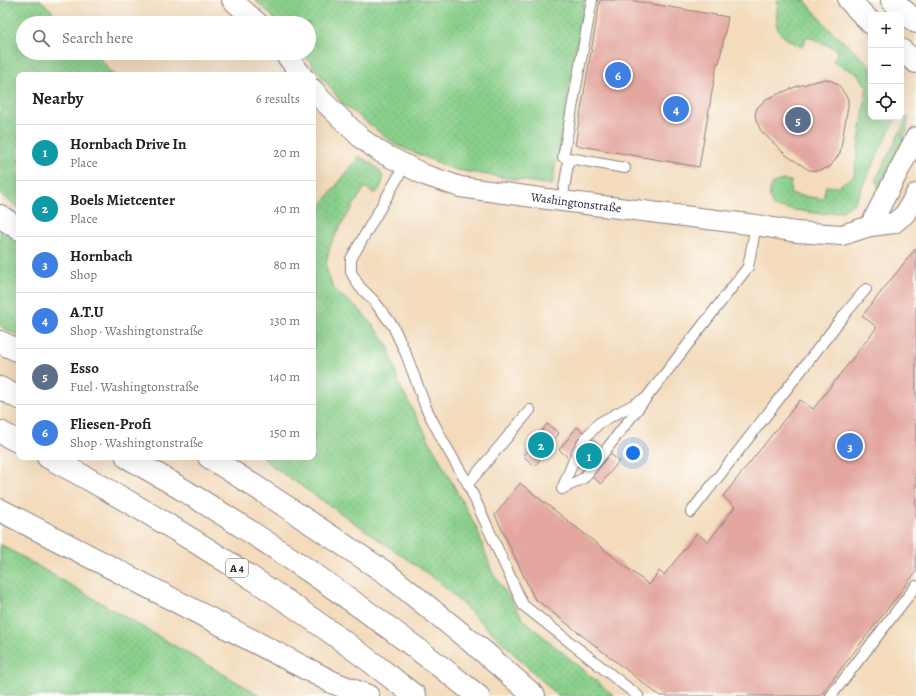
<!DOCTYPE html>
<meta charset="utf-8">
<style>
body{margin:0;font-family:Alegreya,serif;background:#f2f2f2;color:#202124}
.controls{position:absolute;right:12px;top:12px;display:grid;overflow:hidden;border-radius:8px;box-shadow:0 4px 16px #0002}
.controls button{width:36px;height:36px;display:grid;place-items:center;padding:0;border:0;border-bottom:1px solid #e0e0e0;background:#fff;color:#202124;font:20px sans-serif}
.you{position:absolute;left:633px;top:453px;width:14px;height:14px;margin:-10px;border:3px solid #fff;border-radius:50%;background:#1a73e8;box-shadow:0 0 0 6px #1a73e833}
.badge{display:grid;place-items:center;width:26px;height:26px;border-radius:50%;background:#d93025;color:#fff;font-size:13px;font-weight:700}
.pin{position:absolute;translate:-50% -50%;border:2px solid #fff;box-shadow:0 1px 4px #0006}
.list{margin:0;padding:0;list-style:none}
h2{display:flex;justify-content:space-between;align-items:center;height:52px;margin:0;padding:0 16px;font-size:17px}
h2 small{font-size:13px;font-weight:400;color:#757577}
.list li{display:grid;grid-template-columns:26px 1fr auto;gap:12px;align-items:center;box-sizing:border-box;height:56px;padding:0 16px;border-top:1px solid #e0e0e0}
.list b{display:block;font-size:15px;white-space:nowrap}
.list p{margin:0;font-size:13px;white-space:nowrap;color:#757577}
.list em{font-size:13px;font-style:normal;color:#757577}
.icon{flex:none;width:22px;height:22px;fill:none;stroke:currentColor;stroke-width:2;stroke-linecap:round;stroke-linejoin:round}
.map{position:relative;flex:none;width:916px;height:696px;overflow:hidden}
.search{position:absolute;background:#fff;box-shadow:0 4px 16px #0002;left:16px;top:16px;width:300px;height:44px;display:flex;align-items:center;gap:10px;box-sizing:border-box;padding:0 14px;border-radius:22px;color:#757577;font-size:15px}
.panel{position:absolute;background:#fff;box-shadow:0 4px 16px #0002;left:16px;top:72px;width:300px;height:388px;border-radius:8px}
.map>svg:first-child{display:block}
.grass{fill:url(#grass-dots);stroke:#567862}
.building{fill:#e3a79f}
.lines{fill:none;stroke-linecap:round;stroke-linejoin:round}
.lane-casing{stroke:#8a7e7c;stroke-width:12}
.street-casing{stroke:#8a7e7c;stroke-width:22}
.secondary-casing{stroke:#8a7e7c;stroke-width:24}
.highway-casing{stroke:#8a7e7c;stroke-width:24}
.lane{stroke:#fff;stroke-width:10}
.street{stroke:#fff;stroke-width:20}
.secondary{stroke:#fff;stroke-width:22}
.highway{stroke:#fff;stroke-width:22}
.labels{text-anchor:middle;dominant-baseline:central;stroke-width:4;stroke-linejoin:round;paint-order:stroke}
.shield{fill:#fdfcf7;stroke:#646373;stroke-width:1}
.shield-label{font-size:11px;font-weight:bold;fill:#22223b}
.street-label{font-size:12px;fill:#22223b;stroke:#fdfcf7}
</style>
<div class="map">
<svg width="916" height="696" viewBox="0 0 916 696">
<defs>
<pattern id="grass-dots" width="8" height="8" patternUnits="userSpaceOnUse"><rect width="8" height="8" fill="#89cf8a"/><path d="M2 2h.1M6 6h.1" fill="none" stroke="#76b178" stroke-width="1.8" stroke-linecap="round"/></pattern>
</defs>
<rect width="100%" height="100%" fill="#fdfcf7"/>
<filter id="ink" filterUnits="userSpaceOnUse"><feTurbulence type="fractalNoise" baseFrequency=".025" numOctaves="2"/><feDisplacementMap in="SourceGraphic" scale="8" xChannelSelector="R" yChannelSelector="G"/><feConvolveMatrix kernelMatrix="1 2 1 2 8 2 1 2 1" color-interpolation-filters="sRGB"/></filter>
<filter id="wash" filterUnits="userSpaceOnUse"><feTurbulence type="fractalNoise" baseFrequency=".012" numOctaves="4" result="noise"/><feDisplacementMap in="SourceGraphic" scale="16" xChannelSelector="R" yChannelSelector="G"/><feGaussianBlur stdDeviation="0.9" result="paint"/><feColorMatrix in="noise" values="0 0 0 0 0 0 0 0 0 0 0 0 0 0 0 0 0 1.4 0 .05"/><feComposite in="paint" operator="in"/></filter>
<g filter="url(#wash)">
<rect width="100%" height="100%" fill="#f3dbbc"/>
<path class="grass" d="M0,0H41L64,23H23V53H94L115,75H19V208L0,194Z
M255,0H585L552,185L456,170L396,145L343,104L303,53H309V23H278L268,12Z
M778,0H805L827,27L871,66V117H896L855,202L843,211L822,214L773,207C769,196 768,194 773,183L782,180L791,181L790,194L823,199L826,186L837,187L854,176L867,87L858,74L833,62L838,50L807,36L802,47C774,34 775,30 778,0Z
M908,116V122L907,130L879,189L876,179Z
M359,156C374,166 394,174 375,194L365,187L337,232L330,246L326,263L327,271L333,287L338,293L359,309L380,334L389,348L399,384L477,529L492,572L524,620L614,696H558L437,580L271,465L262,457H313V216Z
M0,227L19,241V336L0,326Z
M0,544L261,696H0Z"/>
<g id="blocks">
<path class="building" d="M600,0H629L728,17L719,63H717L699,167L575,145Z
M825,79L832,81L839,85L848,99V106L840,153L830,167L817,171L809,170L786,155L761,131L756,120L755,114L757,108L766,99L798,86Z
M916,248V572L820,696H660L534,598L495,515L520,483L649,585L659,571L664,575L697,533L708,542L735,507L723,496L800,400L813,409L877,327L862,316Z
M547,424L559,433L535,466L523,456Z
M577,427L619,461L601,484L559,450Z"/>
</g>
</g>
<g filter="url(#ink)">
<use href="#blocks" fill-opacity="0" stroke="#8a7e7c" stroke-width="1"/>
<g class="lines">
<defs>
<path id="lane" d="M569,158L563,157L592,0
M405,165L351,259V272L359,286L374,301L393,326L406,354L426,408L444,443L468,484L523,605L638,696
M562,201L569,158L625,168
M468,484L530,410
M562,489L584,478L748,267L756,225
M562,489L578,450L587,436L599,423L642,400
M691,512L845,314L866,289
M831,696L916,586"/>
<g id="street">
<path d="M232,0L258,23"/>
<path d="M284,53L302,75"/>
<path id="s1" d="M313,89L321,99L362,139L382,153L425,175L460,187L562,201L756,225L796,232L842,235L870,226L894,223L905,214L916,194"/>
<path d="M870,226L916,137"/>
</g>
<path id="secondary" d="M849,0L871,23
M892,0L916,22
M901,50L916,62"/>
<path id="highway" d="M0,216L19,229
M0,342L19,351
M0,388L19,398
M0,432L19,442
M48,457C177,526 301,605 415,696
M127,457C251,527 367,608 478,696
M209,457L270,496L386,573L484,652L534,696
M0,510L334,683L368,696"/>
</defs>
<use href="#lane" class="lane-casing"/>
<use href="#street" class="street-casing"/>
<use href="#secondary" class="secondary-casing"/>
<use href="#highway" class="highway-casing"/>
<use href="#lane" class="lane"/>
<use href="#street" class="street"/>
<use href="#secondary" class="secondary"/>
<use href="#highway" class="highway"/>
</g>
</g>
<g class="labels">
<rect class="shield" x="226" y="559" width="22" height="18" rx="3"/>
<g class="shield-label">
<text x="237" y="568">A 4</text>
</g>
<g class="street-label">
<text stroke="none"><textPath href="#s1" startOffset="297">Washingtonstraße</textPath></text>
</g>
</g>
</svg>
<div class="controls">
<button>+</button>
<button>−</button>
<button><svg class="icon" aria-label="locate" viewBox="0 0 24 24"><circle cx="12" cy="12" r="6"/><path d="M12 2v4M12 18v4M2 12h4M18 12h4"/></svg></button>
</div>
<div class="you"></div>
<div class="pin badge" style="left:589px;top:456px;background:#0f9aa8">1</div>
<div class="pin badge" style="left:541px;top:445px;background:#0f9aa8">2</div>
<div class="pin badge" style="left:850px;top:446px;background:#3f7fe0">3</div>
<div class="pin badge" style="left:676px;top:109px;background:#3f7fe0">4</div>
<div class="pin badge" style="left:798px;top:120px;background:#5c6f8a">5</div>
<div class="pin badge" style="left:618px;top:75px;background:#3f7fe0">6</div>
<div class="search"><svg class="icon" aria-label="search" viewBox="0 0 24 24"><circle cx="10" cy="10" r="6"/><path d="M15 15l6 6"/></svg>Search here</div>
<section class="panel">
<h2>Nearby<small>6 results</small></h2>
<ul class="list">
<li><span class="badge" style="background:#0f9aa8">1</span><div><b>Hornbach Drive In</b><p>Place</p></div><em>20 m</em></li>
<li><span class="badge" style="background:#0f9aa8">2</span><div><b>Boels Mietcenter</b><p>Place</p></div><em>40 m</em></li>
<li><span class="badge" style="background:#3f7fe0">3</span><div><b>Hornbach</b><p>Shop</p></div><em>80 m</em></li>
<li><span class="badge" style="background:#3f7fe0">4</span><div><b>A.T.U</b><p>Shop · Washingtonstraße</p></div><em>130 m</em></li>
<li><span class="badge" style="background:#5c6f8a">5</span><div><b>Esso</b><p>Fuel · Washingtonstraße</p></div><em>140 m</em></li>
<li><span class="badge" style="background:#3f7fe0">6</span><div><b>Fliesen-Profi</b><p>Shop · Washingtonstraße</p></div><em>150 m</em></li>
</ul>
</section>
</div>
